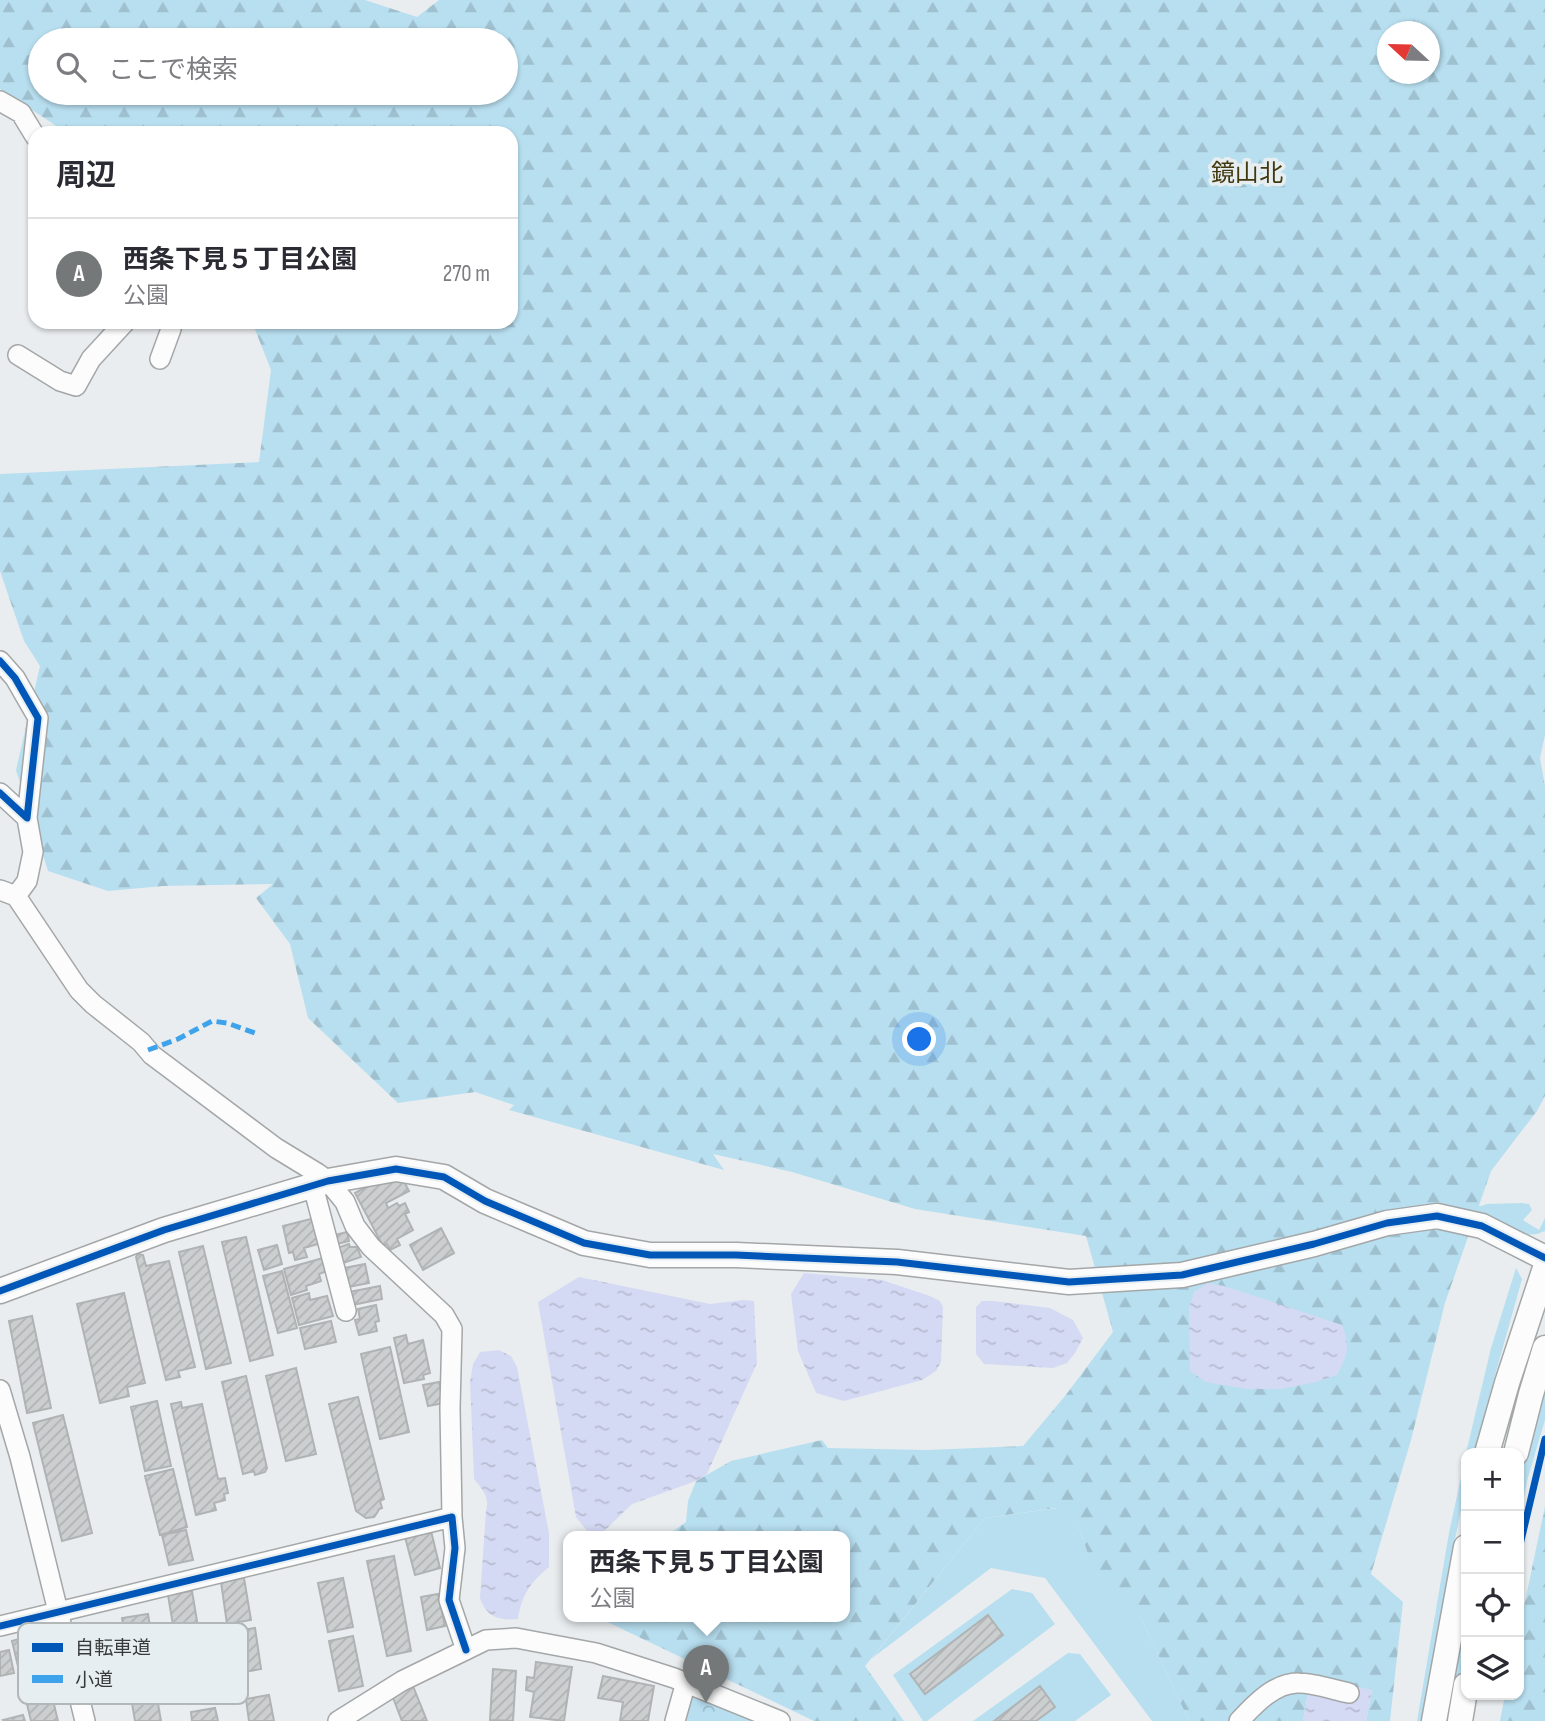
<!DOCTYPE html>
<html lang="ja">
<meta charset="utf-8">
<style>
body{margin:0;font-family:"Sofia Sans Condensed","Noto Sans JP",sans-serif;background:#f2f2f3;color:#2b2b33}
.controls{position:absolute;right:21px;bottom:21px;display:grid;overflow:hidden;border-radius:14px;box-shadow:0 2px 5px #0004}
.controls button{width:63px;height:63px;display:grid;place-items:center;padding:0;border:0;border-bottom:2px solid #e1e1e2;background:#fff;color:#2b2b33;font:35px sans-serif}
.compass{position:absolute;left:1377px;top:21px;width:63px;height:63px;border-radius:50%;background:#fff;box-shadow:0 2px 5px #0004;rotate:292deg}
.you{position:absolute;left:920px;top:1040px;width:24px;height:24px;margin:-18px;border:5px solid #fff;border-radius:50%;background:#1a73e8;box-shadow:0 0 0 10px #1a73e833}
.badge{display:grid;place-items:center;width:46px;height:46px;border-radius:50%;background:#757879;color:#fff;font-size:23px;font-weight:700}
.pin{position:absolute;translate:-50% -58px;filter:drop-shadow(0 2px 4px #0008)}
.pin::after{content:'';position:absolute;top:37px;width:24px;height:21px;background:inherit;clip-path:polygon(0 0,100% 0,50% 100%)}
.popup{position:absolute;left:563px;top:1531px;width:287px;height:91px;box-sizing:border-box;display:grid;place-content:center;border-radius:14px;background:#fff;filter:drop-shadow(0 2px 5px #0005);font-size:23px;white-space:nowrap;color:#7c7c81}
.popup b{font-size:26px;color:#2b2b33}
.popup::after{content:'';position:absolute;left:50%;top:100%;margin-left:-14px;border:14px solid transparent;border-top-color:#fff}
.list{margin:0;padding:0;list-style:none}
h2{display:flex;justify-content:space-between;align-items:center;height:91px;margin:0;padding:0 28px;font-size:30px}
h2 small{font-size:23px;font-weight:400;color:#7c7c81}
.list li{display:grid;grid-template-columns:46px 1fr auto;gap:21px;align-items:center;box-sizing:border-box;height:112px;padding:0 28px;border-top:2px solid #e1e1e2}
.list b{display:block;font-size:26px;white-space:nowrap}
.list p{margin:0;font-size:23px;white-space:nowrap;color:#7c7c81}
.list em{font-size:23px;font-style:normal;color:#7c7c81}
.icon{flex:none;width:38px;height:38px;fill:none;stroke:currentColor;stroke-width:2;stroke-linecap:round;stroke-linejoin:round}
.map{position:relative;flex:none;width:1545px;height:1721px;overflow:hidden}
.search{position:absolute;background:#fff;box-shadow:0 2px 5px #0004;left:28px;top:28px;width:490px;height:77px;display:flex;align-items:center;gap:18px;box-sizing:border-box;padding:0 24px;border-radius:38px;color:#7c7c81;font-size:26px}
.panel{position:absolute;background:#fff;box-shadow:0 2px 5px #0004;left:28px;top:126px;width:490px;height:203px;border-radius:21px}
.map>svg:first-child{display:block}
.green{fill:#b8dff0}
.forest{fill:url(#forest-firs);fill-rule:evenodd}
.park{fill:url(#park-crowns)}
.water{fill:url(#water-ripples)}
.building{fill:url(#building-hatch);stroke:#b0b3b4;stroke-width:2}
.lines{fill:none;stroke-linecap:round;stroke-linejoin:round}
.minor-casing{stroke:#a4a7a8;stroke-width:22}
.tertiary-casing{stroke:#a4a7a8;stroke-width:27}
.minor{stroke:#fcfcfd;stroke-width:19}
.tertiary{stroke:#fcfcfd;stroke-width:24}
.quiet{stroke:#3fa3ec;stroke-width:5;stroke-dasharray:10 5;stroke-linecap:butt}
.cycleway-casing{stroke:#e7eef1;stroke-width:11}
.cycleway{stroke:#0057b8;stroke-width:7}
.labels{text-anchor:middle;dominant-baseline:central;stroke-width:7;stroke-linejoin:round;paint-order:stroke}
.quarter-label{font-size:24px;fill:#41380e;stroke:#e7eef1}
.key{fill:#e7eef1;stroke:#b2b8ba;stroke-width:2}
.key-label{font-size:19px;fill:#37393a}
</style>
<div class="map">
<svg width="1545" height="1721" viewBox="0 0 1545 1721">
<defs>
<pattern id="forest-firs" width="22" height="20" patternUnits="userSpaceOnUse" patternTransform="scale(1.75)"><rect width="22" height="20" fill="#b8dff0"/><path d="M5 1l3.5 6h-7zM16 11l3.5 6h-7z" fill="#9fc0cf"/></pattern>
<pattern id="park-crowns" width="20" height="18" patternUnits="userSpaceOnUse" patternTransform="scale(1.75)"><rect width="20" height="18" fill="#b8dff0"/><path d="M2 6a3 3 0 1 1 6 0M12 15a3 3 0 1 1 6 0" fill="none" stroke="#9fc0cf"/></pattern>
<pattern id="water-ripples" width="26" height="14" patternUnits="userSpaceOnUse" patternTransform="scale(1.75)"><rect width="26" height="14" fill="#d5daf4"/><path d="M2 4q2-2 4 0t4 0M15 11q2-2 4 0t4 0" fill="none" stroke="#b7bcd2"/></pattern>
<pattern id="building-hatch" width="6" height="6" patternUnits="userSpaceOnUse" patternTransform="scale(1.75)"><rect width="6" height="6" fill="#cccfd0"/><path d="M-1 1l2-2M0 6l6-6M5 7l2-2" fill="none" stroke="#b0b2b3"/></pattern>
</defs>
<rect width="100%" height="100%" fill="#e9edef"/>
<path class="green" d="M1521,1203L1529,1204L1532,1210L1523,1220L1539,1230L1545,1218V1231L1537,1234L1524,1235L1445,1205L1481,1206L1487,1204Z
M1516,1268L1522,1279C1506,1337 1489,1395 1474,1453H1466L1491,1348Z
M1545,1383V1420L1527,1481L1519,1524V1480L1536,1409Z
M1466,1454V1485L1446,1584L1422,1721H1417L1449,1533Z
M1058,1508L1080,1531L1088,1554L1140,1616L1189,1721H1152L1045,1578L991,1568L871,1659L985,1518Z
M1012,1589L1032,1593L1055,1624L927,1721H923L893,1675Z
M1466,1598V1641L1452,1721H1443Z
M1068,1653L1080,1654L1111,1695L1075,1721H1036L1055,1707L994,1721H973Z"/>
<path class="forest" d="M0,0H365L417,17L439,0H1545V735L1540,758L1545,786V1096L1537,1111L1491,1171L1445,1303L1411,1440L1371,1574L1403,1602L1390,1721H1366L1372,1690L1347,1701L1308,1694L1303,1721H1189L1140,1616L1120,1609L1088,1554L1080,1531L1056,1508L985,1518L865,1666L904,1721H814L597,1617H844V1537H665L686,1522L688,1501L696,1481L731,1461L822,1440L828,1448L927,1450L1023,1446L1065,1396L1113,1332L1086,1236L915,1209L792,1172L713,1154L724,1170L509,1110L514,1105L475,1092L398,1103L308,1018L290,944L256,898L273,884L163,886L108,891L48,871L16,770L40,666L24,641L0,571V474L259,462L271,370L252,322H511V133H67L0,89ZM1388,32H1430V74H1388ZM40,40H506V93H40Z
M1545,1506V1721H1500L1505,1695H1519V1630Z"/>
<path class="park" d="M690,1686L767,1721H680Z"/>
<path class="water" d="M804,1273L882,1280L930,1296L940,1301L943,1307L941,1362L936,1371L922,1380L844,1401L816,1393L798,1351L791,1294Z
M579,1277L710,1304L744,1300L754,1301L757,1363L707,1474L696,1481L632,1504L601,1534L588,1532L576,1517L538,1302Z
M1208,1283L1224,1286L1342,1325C1350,1347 1348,1354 1337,1375L1316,1382L1281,1389H1248L1206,1382L1190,1371L1189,1308L1194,1292Z
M982,1301H993L1050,1308L1073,1320L1083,1338L1075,1353L1067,1363L1053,1368L984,1364L976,1354V1307Z
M499,1350L511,1356L517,1367L549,1533V1567C530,1583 522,1594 518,1619C500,1621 486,1617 480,1598L486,1511C490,1497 483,1490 474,1479L470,1382L473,1364L480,1352Z
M1350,1685L1372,1690L1366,1721H1303L1308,1694L1347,1701Z"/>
<path class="building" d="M398,1170L409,1191L386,1203L388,1208L397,1203L399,1206L405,1203L409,1212L405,1214L413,1230L397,1239L400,1245L390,1250L387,1244L383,1246L355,1193Z
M315,1218L321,1243L304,1248L307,1257L295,1260L293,1252L289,1253L283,1226Z
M441,1228L454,1253L423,1270L410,1245Z
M347,1232L349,1241L337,1244L335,1235Z
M246,1237L273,1355L250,1361L222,1242Z
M349,1244L350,1247H357L361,1257L343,1263L337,1248Z
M277,1245L282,1264L264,1270L258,1250Z
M203,1246L231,1363L206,1369L179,1252Z
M138,1254L143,1255L146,1266L169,1261L195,1367L178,1371L180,1377L166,1380L136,1257Z
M323,1258L327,1271L319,1274L321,1281L306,1286L307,1290L291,1295L284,1269Z
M365,1264L369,1283L348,1287L344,1268Z
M282,1271L297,1328L278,1333L263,1276Z
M380,1286L382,1299L352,1305L349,1292Z
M124,1293L145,1383L127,1387L129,1396L100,1403L77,1304Z
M309,1293L310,1300L327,1296L333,1316L299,1325L292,1298Z
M376,1305L379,1321L375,1322L377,1331L359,1335L355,1320L360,1319L358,1309Z
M32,1316L51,1408L27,1413L9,1321Z
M331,1321L336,1342L305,1349L300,1328Z
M406,1335L408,1344L423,1340L430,1373L423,1375L424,1379L404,1383L394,1338Z
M390,1347L409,1432L380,1439L361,1354Z
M296,1368L316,1454L286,1461L266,1376Z
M246,1376L267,1468L265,1472L255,1475L254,1471L243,1474L222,1382Z
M439,1382L444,1403L428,1406L423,1385Z
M358,1397L384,1499L380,1501L382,1508L379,1509L377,1513L374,1517L366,1518L356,1511L329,1404Z
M157,1401L171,1466L145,1471L131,1407Z
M181,1402L182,1408L202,1404L218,1479L225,1478L228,1493L224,1494L225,1500L214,1503L216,1510L196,1515L171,1404Z
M63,1415L92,1533L62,1541L33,1423Z
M173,1469L187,1527L160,1535L145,1476Z
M186,1530L193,1560L169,1565L162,1535Z
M431,1531L440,1568L415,1575L405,1537Z
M394,1556L411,1651L387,1656L367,1561Z
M244,1578L251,1620L227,1624L221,1582Z
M343,1578L353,1627L328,1632L318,1583Z
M192,1591L199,1633L175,1637L168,1595Z
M438,1594L445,1626L427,1630L421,1597Z
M148,1614L158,1679L132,1683L122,1618Z
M988,1615L1003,1635L925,1694L910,1674Z
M106,1623L120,1685L95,1691L81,1629Z
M255,1628L261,1669L238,1673L231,1632Z
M37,1634L58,1721H31L12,1641Z
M353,1636L363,1686L339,1691L329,1641Z
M204,1641L210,1683L187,1686L180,1645Z
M9,1650L14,1673L0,1676V1652Z
M536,1662L572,1667L564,1721L530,1717L534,1692L526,1690L527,1677L534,1678Z
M493,1669L516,1671L513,1721L490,1720Z
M603,1676L654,1686L648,1721H620L623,1702L598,1698Z
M413,1686L427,1721H402L392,1695Z
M1040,1686L1055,1707L1036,1721H994Z
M156,1692L161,1721H135L131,1697Z
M269,1695L274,1721H249L246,1699Z
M215,1708L218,1721H192L191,1712Z
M23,1715L25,1721H4L3,1720Z"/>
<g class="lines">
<defs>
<path id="minor" d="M0,101L21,113L35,136
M18,355L60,381L76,386L91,359L125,322
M160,359L171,329L172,322
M0,661L15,678L38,718L27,818L0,793
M0,890L16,896L79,990L93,1004L141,1042L152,1055L276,1148L317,1173L328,1181L345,1202L355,1226L371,1247L444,1315L452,1329L450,1408L452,1517
M16,896L27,881L33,852L27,818
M313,1186L346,1311
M0,1390L20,1457L85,1721
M0,1626L452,1517L455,1548L449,1600L466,1650
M338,1721L402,1681L486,1640L516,1638L596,1653L674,1678L780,1721
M675,1721L686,1682
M1239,1721C1254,1705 1275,1682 1299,1683C1314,1683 1334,1690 1349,1693"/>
<path id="tertiary" d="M0,1291L164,1230L328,1181L396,1169L444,1177L485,1201L584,1243L650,1255H736L897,1262L1069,1282L1182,1275L1314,1244L1387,1223L1437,1216L1482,1226L1545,1258
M1487,1453L1507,1383L1545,1268
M1516,1453L1531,1394L1545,1348
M1434,1721L1466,1547
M1460,1721L1466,1685"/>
</defs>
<use href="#minor" class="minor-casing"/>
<use href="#tertiary" class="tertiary-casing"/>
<use href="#minor" class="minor"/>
<use href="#tertiary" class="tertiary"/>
<path class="quiet" d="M148,1050L178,1039L212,1021L227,1023L255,1033"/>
<defs>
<path id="cycleway" d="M0,661L15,678L38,718L27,818L0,793
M0,1291L164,1230L328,1181L396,1169L444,1177L485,1201L584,1243L650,1255H736L897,1262L1069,1282L1182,1275L1314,1244L1387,1223L1437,1216L1482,1226L1545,1258
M1519,1549L1545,1439
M0,1626L452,1517L455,1548L449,1600L466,1650"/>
</defs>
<use href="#cycleway" class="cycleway-casing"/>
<use href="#cycleway" class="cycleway"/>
</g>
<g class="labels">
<g class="quarter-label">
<text x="1247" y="173">鏡山北</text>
</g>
</g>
<rect x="18" y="1623" width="230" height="81" rx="10" class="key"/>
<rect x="32" y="1643" width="31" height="9" fill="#0057b8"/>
<rect x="32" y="1675" width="31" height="8" fill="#3fa3ec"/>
<g class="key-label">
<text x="75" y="1654">自転車道</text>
<text x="75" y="1686">小道</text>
</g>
</svg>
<div class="controls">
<button>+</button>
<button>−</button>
<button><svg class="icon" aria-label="locate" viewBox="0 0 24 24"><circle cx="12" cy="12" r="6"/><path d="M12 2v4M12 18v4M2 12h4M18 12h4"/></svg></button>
<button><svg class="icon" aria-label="layers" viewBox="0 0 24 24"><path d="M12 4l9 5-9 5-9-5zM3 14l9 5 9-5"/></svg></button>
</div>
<svg class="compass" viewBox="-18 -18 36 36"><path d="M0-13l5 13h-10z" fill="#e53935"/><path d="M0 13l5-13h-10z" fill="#7c7c81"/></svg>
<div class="you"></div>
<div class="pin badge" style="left:706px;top:1703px">A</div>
<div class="popup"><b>西条下見５丁目公園</b>公園</div>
<div class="search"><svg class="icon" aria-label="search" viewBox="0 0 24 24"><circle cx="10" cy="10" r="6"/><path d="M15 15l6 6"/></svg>ここで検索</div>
<section class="panel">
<h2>周辺<small></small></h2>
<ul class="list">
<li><span class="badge">A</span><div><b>西条下見５丁目公園</b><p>公園</p></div><em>270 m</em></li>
</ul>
</section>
</div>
